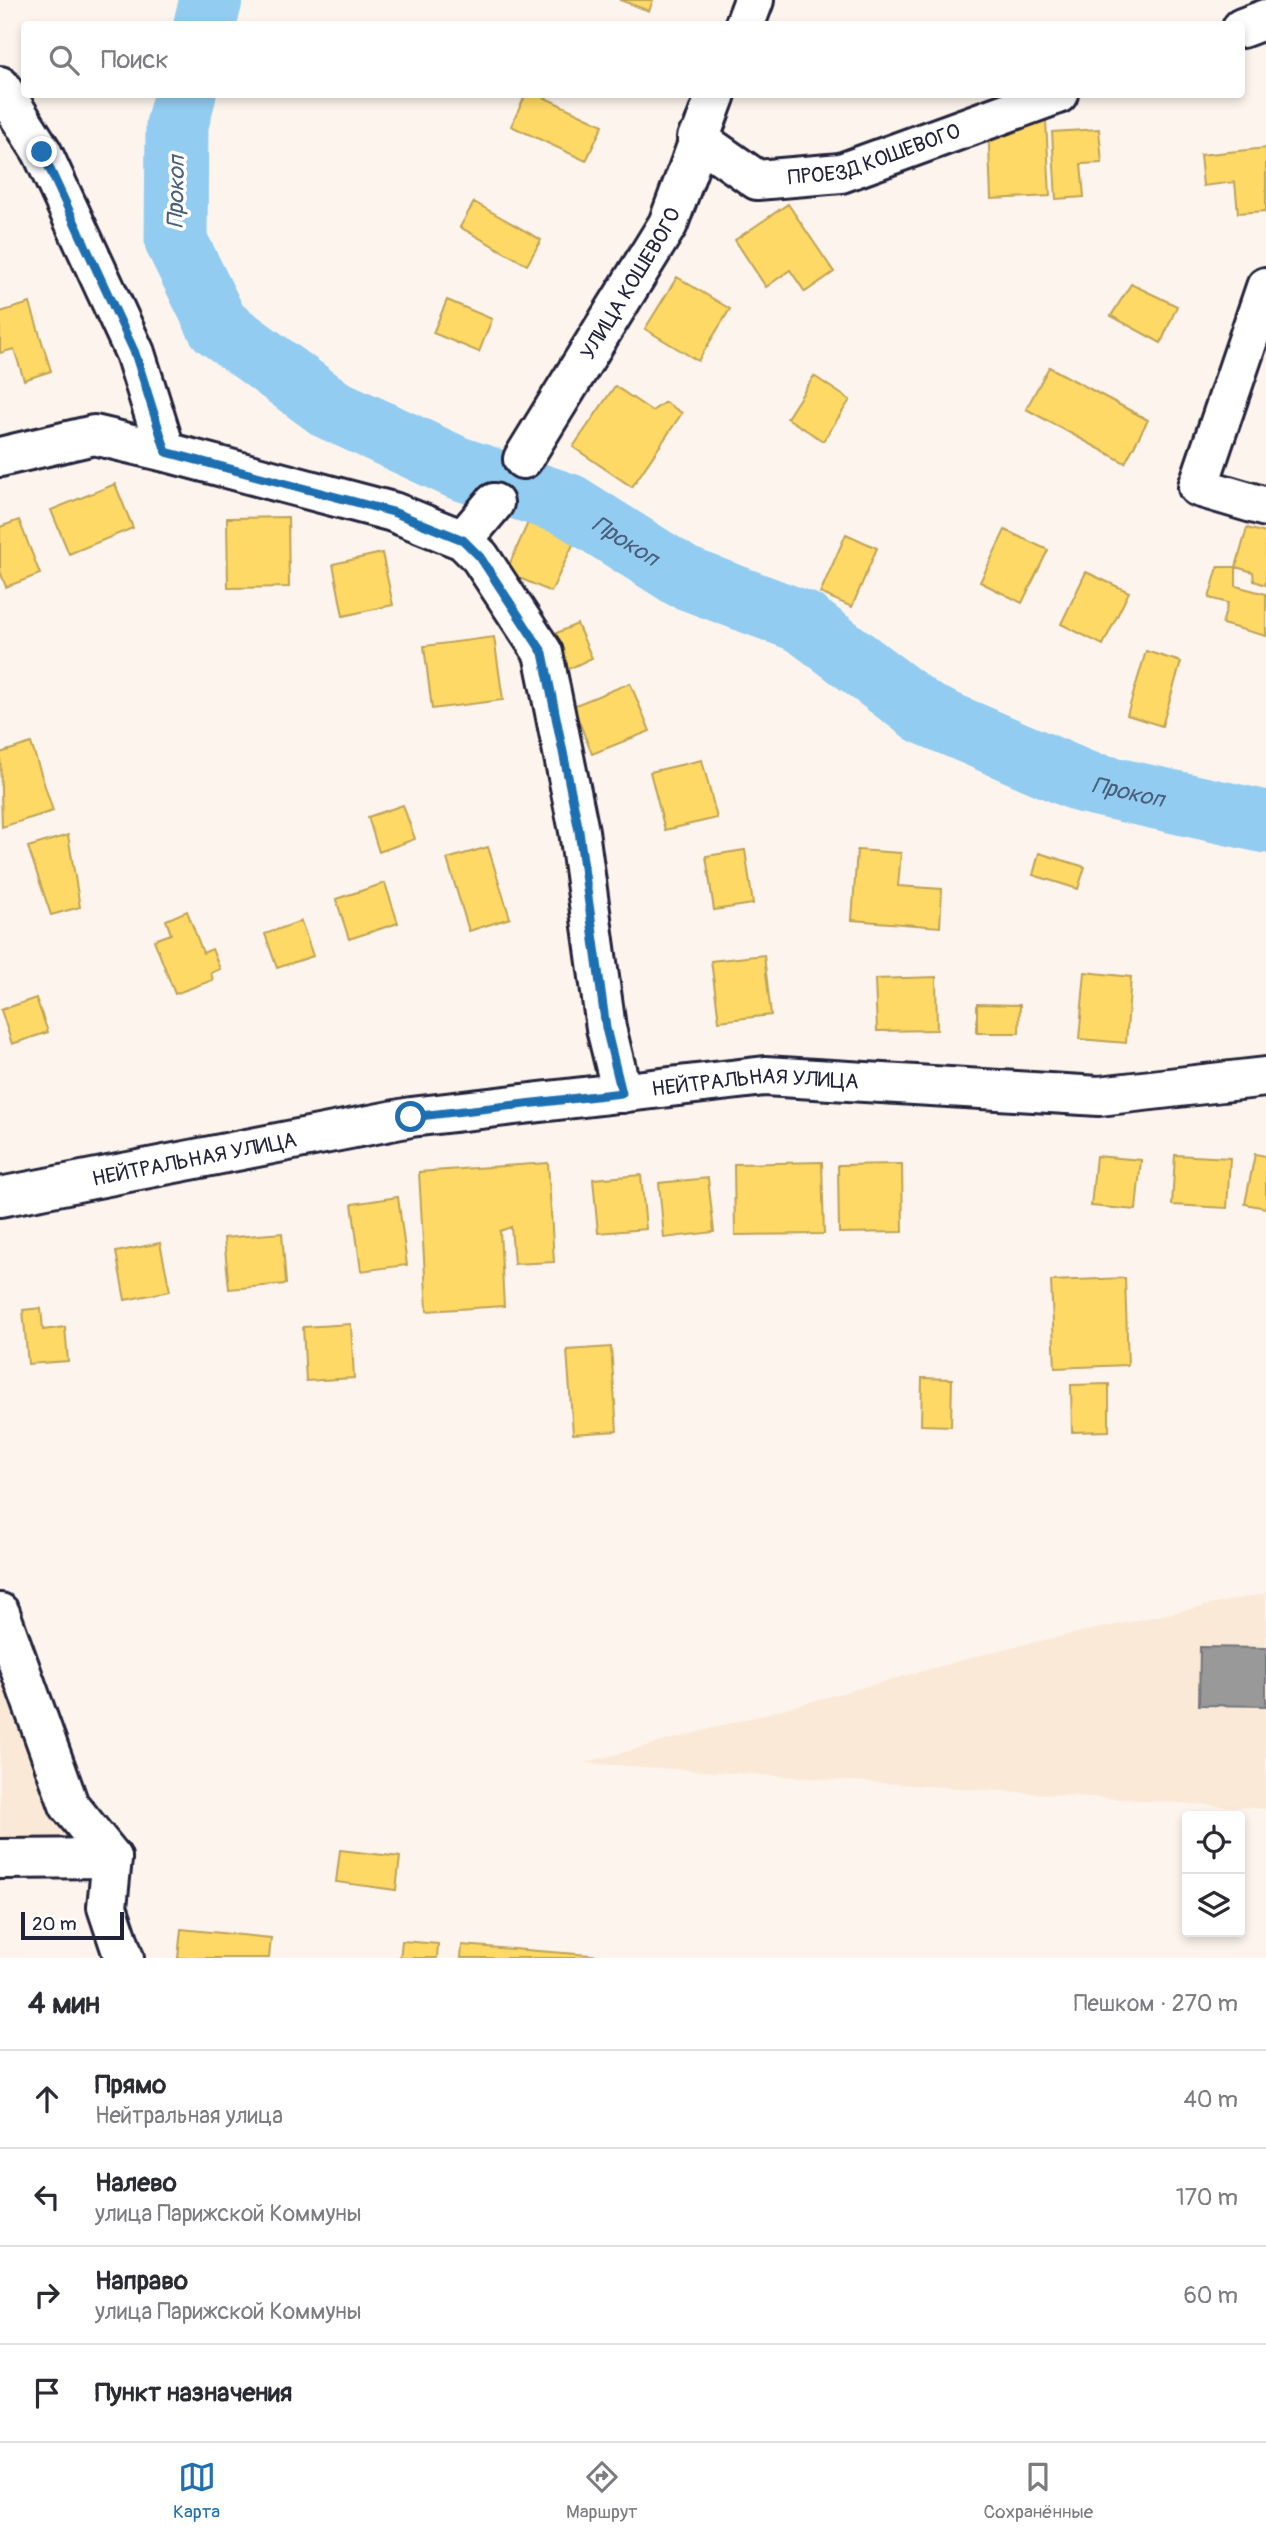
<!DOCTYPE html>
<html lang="ru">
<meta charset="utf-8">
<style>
body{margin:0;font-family:Pangolin,sans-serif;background:#f7f7f7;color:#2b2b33}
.controls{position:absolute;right:21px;bottom:21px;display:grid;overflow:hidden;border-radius:7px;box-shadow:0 4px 10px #0003}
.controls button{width:63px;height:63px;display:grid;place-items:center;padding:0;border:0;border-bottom:2px solid #e1e1e2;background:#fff;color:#2b2b33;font:35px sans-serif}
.scale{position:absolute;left:21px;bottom:18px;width:103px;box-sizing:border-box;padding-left:7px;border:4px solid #22223b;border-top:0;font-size:19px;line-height:24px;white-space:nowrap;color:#22223b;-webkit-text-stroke:5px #fff;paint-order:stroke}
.stop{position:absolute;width:21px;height:21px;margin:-16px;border:5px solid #1f6fb2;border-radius:50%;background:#fff}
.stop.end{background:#1f6fb2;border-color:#fff;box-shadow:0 2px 7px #0008}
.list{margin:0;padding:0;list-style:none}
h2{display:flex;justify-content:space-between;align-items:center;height:91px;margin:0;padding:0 28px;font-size:30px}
h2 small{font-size:23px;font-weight:400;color:#7c7c81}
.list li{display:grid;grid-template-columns:46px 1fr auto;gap:21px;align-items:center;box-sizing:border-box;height:98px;padding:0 28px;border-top:2px solid #e1e1e2}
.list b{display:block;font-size:26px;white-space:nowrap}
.list p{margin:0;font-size:23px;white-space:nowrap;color:#7c7c81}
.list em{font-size:23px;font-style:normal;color:#7c7c81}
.icon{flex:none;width:38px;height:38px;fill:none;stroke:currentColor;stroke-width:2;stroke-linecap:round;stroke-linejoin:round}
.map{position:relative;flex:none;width:1266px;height:1958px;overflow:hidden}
.search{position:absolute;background:#fff;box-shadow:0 4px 10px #0003;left:21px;right:21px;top:21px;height:77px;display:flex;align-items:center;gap:18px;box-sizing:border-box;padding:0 24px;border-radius:7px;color:#7c7c81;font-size:26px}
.sheet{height:483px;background:#fff}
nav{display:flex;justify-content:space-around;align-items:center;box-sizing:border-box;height:98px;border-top:2px solid #e1e1e2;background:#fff;font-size:19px;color:#7c7c81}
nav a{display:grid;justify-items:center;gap:4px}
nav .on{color:#1f6fb2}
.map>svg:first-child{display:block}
.built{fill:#fbe9d7}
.homes{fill:#ffd966;stroke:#bda259;stroke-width:2}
.industry{fill:#999;stroke:#75757d;stroke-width:2}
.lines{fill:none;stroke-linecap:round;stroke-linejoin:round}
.river{stroke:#92ccf1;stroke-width:63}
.minor-casing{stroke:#22223b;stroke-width:44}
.secondary-casing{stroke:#22223b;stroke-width:44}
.minor{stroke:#fff;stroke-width:38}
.secondary{stroke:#fff;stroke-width:38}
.route{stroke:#1f6fb2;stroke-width:9}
.labels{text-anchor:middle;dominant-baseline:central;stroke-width:7;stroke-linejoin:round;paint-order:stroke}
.street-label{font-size:21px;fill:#22223b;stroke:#fff}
.water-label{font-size:23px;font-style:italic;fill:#495e7b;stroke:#fff}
</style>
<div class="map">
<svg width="1266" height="1958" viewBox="0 0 1266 1958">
<rect width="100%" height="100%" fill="#fdf5ed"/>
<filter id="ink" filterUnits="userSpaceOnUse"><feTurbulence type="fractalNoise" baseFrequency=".0143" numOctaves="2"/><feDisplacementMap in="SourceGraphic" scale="14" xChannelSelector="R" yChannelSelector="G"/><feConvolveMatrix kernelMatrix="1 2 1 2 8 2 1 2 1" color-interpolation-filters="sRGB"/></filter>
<g filter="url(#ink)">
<path class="built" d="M1266,1593V1809L584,1763L1011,1647Z
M0,1613L112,1858L0,1859Z"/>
<path class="homes" d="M620,0H653L649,11Z
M526,94H537L603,125L586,161L511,126Z
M1046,120L1050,196L991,199L988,122Z
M1099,129L1102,163L1081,164L1084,197L1056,199L1052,132Z
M1266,148V211L1238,213L1235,182L1203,186L1200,155Z
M474,202L541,240L527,265L460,227Z
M788,204L834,272L805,292L790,270L766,287L735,240Z
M677,277L730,309L698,361L645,329Z
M1131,284L1177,306L1161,343L1111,316Z
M447,300L492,319L479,352L433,333Z
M30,303L51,371L24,380L14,349L0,353V312Z
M1049,367L1148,420L1125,463L1026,409Z
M814,376L850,400L823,441L787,418Z
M615,386L652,411L665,402L682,413L632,487L573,447Z
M115,484L133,528L69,554L51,510Z
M288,517L289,587L228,588L227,518Z
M530,518L576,538L551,592L506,572Z
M19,520L40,574L6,587L0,571V527Z
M1247,528L1266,533V585L1254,581L1253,572L1236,567Z
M1005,530L1048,550L1022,603L980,582Z
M846,534L877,548L852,607L820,593Z
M382,553L393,605L343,616L333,564Z
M1218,567H1236V586L1266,594V636L1222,624L1228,603L1209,598Z
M1086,572L1129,592L1103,645L1061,624Z
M577,624L592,658L560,673L545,638Z
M494,637L503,700L432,709L424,646Z
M1146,651L1181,662L1162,726L1127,715Z
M630,683L650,731L592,754L573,706Z
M31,743L53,811L2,827L0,753Z
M702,760L717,818L665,830L650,772Z
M403,805L415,839L379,852L368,817Z
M68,835L80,907L51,915L28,847Z
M488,847L510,918L469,931L447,859Z
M745,850L753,904L714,910L706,856Z
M857,850L901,853L898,886L942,889L940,927L852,920Z
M1039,853L1085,867L1078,889L1033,875Z
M385,883L398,923L349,939L336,899Z
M187,911L203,953L212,949L220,969L211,973L213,980L175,994L154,940L171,934L166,920Z
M301,921L313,956L277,968L265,934Z
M764,955L771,1015L719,1021L711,961Z
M1085,972L1131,977L1126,1043L1079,1039Z
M936,977L937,1030L877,1031L875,979Z
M36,998L48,1032L12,1044L1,1010Z
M977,1004L1020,1005L1019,1033H977Z
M1255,1154L1266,1156V1208L1245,1204Z
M1175,1155L1230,1158L1227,1208L1172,1205Z
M1096,1156L1141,1160L1136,1210L1091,1206Z
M822,1162L824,1234L735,1235L734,1164Z
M548,1163L554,1262L514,1264L511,1227L500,1231L504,1306L427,1311L419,1172Z
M902,1164L903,1232L839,1233L838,1165Z
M641,1175L646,1229L598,1233L593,1179Z
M708,1178L714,1232L664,1238L659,1183Z
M398,1197L407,1265L361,1271L352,1204Z
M282,1233L286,1284L229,1289L224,1238Z
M160,1243L170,1291L125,1300L116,1252Z
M1125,1278L1128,1365L1055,1368L1051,1281Z
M41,1308L43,1330L65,1327L68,1361L28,1364L23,1310Z
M351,1324L354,1378L306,1381L303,1327Z
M611,1347L617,1431L573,1434L567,1350Z
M922,1378L952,1379L951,1426L921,1425Z
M1109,1384V1431L1072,1432L1071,1385Z
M340,1850L400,1857L396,1890L336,1882Z
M181,1929L271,1938L269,1958H178Z
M402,1941L438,1944L437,1958H400Z
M462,1945L602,1956V1958H461Z"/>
<path class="industry" d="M1200,1647L1266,1648V1706L1199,1705Z"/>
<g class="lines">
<g class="river">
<path d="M205,24L211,0"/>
<path id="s1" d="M185,94L177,125L176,241L218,326L331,409L458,468L569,505L683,577L803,622L924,713L1084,782L1266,822"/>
</g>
<defs>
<g id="minor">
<path d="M745,24L754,0"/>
<path d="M1242,28L1266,19"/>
<path d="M0,86L42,152L135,353L166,452L393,512L463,540L480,557L543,653L579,831L606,1028L622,1093"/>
<path id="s2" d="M697,138L757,180L841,173L1058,94"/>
<path d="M1266,287L1198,487L1266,507"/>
<path d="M0,457L94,435L166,452"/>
<path id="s3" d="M523,459L668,224L716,94"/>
<path d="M463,540L494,503"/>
<path d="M0,1613L69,1805L112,1858L107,1907L124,1958"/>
<path d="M0,1859L112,1858"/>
</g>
<g id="secondary">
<path id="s4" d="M0,1197L411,1117L765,1076L1099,1096L1266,1077"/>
</g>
</defs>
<use href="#minor" class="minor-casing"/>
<use href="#secondary" class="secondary-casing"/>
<use href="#minor" class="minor"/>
<use href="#secondary" class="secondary"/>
</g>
</g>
<g class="lines" filter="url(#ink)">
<path class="route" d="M42,152L135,353L166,452L393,512L463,540L480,557L543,653L579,831L606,1028L622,1093L411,1117"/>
</g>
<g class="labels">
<g class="street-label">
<text stroke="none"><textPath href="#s2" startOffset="194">ПРОЕЗД КОШЕВОГО</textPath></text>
<text stroke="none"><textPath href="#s3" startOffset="206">УЛИЦА КОШЕВОГО</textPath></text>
<text stroke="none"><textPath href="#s4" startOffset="765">НЕЙТРАЛЬНАЯ УЛИЦА</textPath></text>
<text stroke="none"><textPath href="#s4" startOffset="198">НЕЙТРАЛЬНАЯ УЛИЦА</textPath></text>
</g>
<g class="water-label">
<text transform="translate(176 192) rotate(-89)">Прокоп</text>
<text stroke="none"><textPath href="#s1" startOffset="707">Прокоп</textPath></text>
<text stroke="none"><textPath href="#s1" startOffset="1274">Прокоп</textPath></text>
</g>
</g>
</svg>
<div class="controls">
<button><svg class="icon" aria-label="locate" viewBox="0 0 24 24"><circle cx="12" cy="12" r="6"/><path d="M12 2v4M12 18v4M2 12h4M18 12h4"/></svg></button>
<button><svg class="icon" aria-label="layers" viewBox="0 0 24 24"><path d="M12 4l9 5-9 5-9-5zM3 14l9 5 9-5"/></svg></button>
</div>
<div class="scale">20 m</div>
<div class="stop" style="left:411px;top:1117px"></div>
<div class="stop end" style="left:42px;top:152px"></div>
<div class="search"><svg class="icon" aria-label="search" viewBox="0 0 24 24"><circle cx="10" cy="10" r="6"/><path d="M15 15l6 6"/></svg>Поиск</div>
</div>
<section class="sheet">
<h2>4 мин<small>Пешком · 270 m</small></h2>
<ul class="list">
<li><svg class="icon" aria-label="ahead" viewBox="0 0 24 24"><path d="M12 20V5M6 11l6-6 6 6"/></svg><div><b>Прямо</b><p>Нейтральная улица</p></div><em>40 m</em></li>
<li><svg class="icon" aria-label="left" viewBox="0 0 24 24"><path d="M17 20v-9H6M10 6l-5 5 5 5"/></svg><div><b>Налево</b><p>улица Парижской Коммуны</p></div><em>170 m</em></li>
<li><svg class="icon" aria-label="right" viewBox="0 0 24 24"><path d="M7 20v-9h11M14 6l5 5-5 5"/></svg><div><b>Направо</b><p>улица Парижской Коммуны</p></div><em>60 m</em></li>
<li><svg class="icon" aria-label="arrive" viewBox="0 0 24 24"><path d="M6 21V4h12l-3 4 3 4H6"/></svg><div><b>Пункт назначения</b></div></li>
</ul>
</section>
<nav>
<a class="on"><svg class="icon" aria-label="map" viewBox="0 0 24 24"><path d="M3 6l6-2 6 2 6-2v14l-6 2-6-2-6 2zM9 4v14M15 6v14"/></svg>Карта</a>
<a><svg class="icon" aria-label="directions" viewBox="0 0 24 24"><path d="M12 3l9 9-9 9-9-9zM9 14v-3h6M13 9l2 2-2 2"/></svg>Маршрут</a>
<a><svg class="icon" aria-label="saved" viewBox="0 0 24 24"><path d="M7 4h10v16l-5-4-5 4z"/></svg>Сохранённые</a>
</nav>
